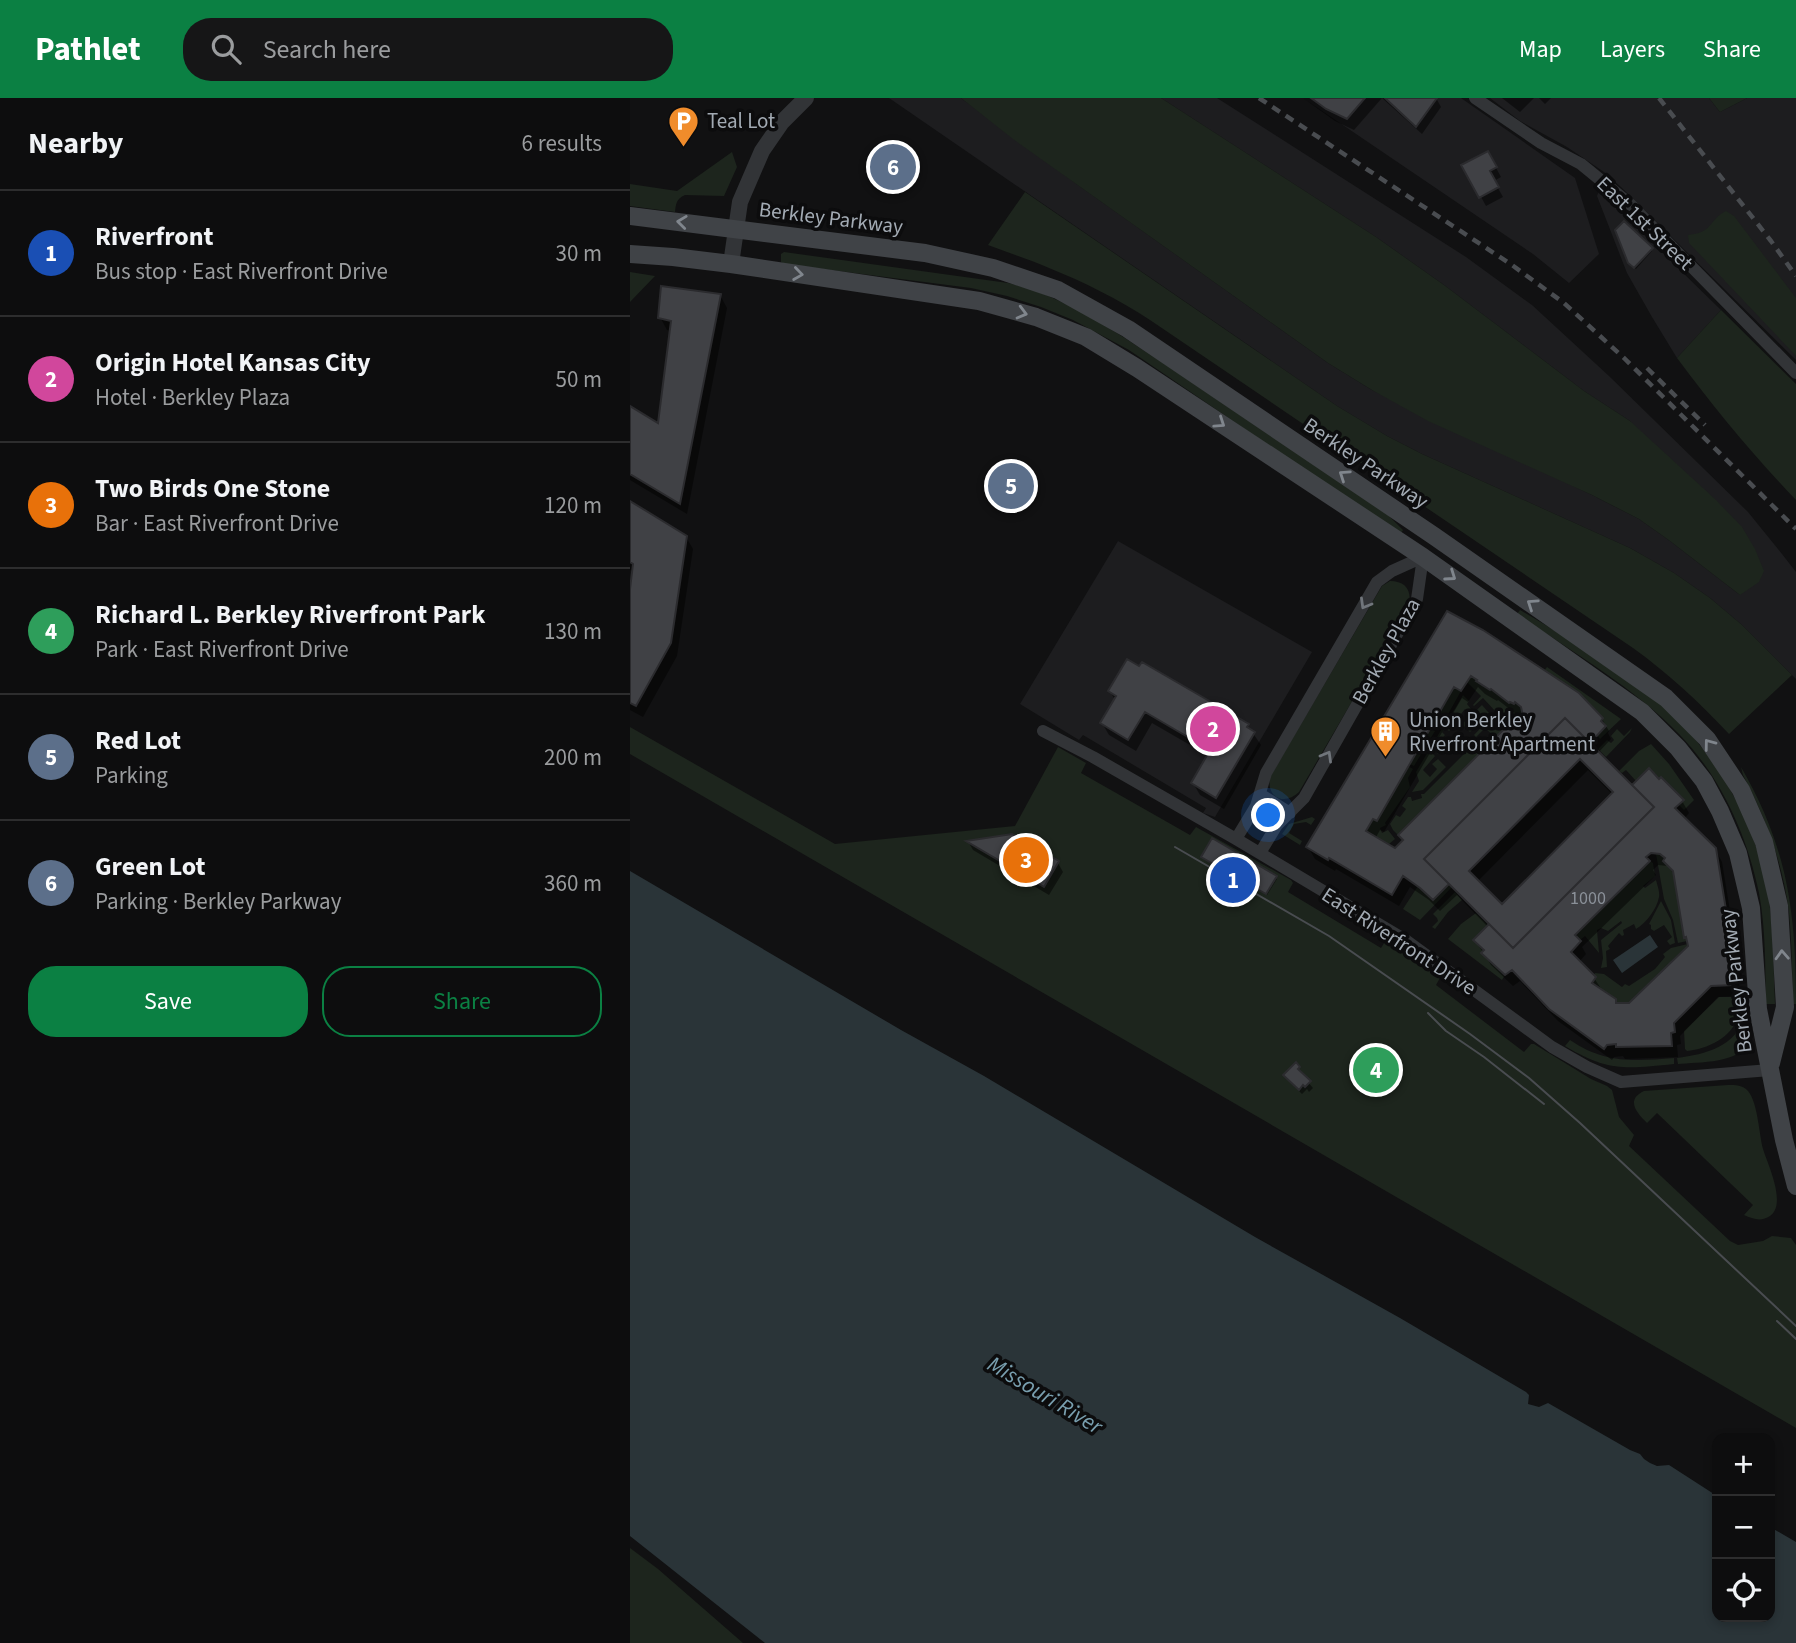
<!DOCTYPE html>
<meta charset="utf-8">
<style>
body{margin:0;font-family:"Source Sans 3",sans-serif;background:#161617;color:#f1f3f6}
.controls{position:absolute;right:21px;bottom:21px;display:grid;overflow:hidden;border-radius:14px;box-shadow:0 4px 10px #0003}
.controls button{width:63px;height:63px;display:grid;place-items:center;padding:0;border:0;border-bottom:2px solid #2d2d2e;background:#0d0d0e;color:#f1f3f6;font:35px sans-serif}
.you{position:absolute;left:639px;top:718px;width:24px;height:24px;margin:-18px;border:5px solid #fff;border-radius:50%;background:#1a73e8;box-shadow:0 0 0 10px #1a73e833}
.badge{display:grid;place-items:center;width:46px;height:46px;border-radius:50%;background:#0b8043;color:#fff;font-size:23px;font-weight:700}
.pin{position:absolute;translate:-50% -50%;border:4px solid #fff;box-shadow:0 2px 7px #0006}
.list{margin:0;padding:0;list-style:none}
h2{display:flex;justify-content:space-between;align-items:center;height:91px;margin:0;padding:0 28px;font-size:30px}
h2 small{font-size:23px;font-weight:400;color:#9a9c9e}
.list li{display:grid;grid-template-columns:46px 1fr auto;gap:21px;align-items:center;box-sizing:border-box;height:126px;padding:0 28px;border-top:2px solid #2d2d2e}
.list b{display:block;font-size:26px;white-space:nowrap}
.list p{margin:0;font-size:23px;white-space:nowrap;color:#9a9c9e}
.list em{font-size:23px;font-style:normal;color:#9a9c9e}
.actions{display:flex;gap:14px;padding:21px 28px}
.actions a{flex:1;padding:16px 0;border:2px solid #0b8043;border-radius:28px;text-align:center;font-size:24px;color:#0b8043}
.actions .main{background:#0b8043;color:#fff}
.icon{flex:none;width:38px;height:38px;fill:none;stroke:currentColor;stroke-width:2;stroke-linecap:round;stroke-linejoin:round}
.map{position:relative;flex:none;width:1166px;height:1545px;overflow:hidden}
header{display:flex;align-items:center;gap:42px;box-sizing:border-box;height:98px;padding:0 35px;background:#0b8043;color:#fff}
header strong{font-size:33px}
nav{display:flex;gap:38px;margin-inline-start:auto;font-size:24px}
.search{width:490px;height:63px;background:#161617;display:flex;align-items:center;gap:18px;box-sizing:border-box;padding:0 24px;border-radius:28px;color:#9a9c9e;font-size:26px}
main{display:flex}
aside{flex:1;background:#0d0d0e}
.map>svg:first-child{display:block}
.built{fill:#1d1d1f}
.green{fill:#1d251d}
.water{fill:#2a3438}
.shadow{fill:#0007;fill-rule:evenodd}
.building{fill:#404145;stroke:#2b2b2e;stroke-width:2;fill-rule:evenodd}
.lines{fill:none;stroke-linecap:round;stroke-linejoin:round}
.minor{stroke:#323437;stroke-width:12}
.tertiary{stroke:#323437;stroke-width:16}
.secondary{stroke:#404347;stroke-width:18}
.tram{stroke:#494c50;stroke-width:2}
.rail{stroke:#494c50;stroke-width:4.5;stroke-dasharray:9 7;stroke-linecap:butt}
.oneway{stroke:#80868d}
.oneway2{stroke:#70757b}
.labels{text-anchor:middle;dominant-baseline:central;stroke-width:7;stroke-linejoin:round;paint-order:stroke}
.number-label{font-size:18px;fill:#8a9098}
.poi-label{font-size:21px;fill:#a2aab3;stroke:#0c0c0d;text-anchor:start}
.street-label{font-size:21px;fill:#a2aab3;stroke:#0c0c0d}
.water-label{font-size:23px;font-style:italic;fill:#799faf;stroke:#0c0c0d}
</style>
<header>
<strong>Pathlet</strong>
<div class="search"><svg class="icon" aria-label="search" viewBox="0 0 24 24"><circle cx="10" cy="10" r="6"/><path d="M15 15l6 6"/></svg>Search here</div>
<nav><a>Map</a><a>Layers</a><a>Share</a></nav>
</header>
<main>
<aside>
<h2>Nearby<small>6 results</small></h2>
<ul class="list">
<li><span class="badge" style="background:#1a4fb4">1</span><div><b>Riverfront</b><p>Bus stop · East Riverfront Drive</p></div><em>30 m</em></li>
<li><span class="badge" style="background:#d1479c">2</span><div><b>Origin Hotel Kansas City</b><p>Hotel · Berkley Plaza</p></div><em>50 m</em></li>
<li><span class="badge" style="background:#e8710a">3</span><div><b>Two Birds One Stone</b><p>Bar · East Riverfront Drive</p></div><em>120 m</em></li>
<li><span class="badge" style="background:#2e9e5b">4</span><div><b>Richard L. Berkley Riverfront Park</b><p>Park · East Riverfront Drive</p></div><em>130 m</em></li>
<li><span class="badge" style="background:#5c6f8a">5</span><div><b>Red Lot</b><p>Parking</p></div><em>200 m</em></li>
<li><span class="badge" style="background:#5c6f8a">6</span><div><b>Green Lot</b><p>Parking · Berkley Parkway</p></div><em>360 m</em></li>
</ul>
<div class="actions"><a class="main">Save</a><a>Share</a></div>
</aside>
<div class="map">
<svg width="1166" height="1545" viewBox="0 0 1166 1545">
<rect width="100%" height="100%" fill="#111112"/>
<path class="built" d="M259,0H331L448,87L698,265L742,292L962,397L1009,421L1040,443L1110,497L1000,323L954,293L814,187L746,139L531,0H587L836,159L902,207L979,278L1118,414L1152,456L1166,474V581L1112,527L1080,500L1044,475L1000,450L792,356L757,338L707,308Z
M673,0H831L945,80L969,156L939,185L903,156Z
M860,0H1079L1090,14L1117,0H1166V262L991,89L974,74L937,49L890,23Z
M969,93L1091,212L1047,260L1022,219L997,175L967,98Z
M488,443L682,554L585,719L573,715L576,710L453,637L449,642L390,606Z"/>
<path class="green" d="M331,0H531L746,139L814,187L954,293L1000,323L1086,402L1112,429L1125,451L1134,473L1129,484L1110,497L1040,443L1009,421L962,397L798,323L742,292L698,265L383,41Z
M1079,0H1117L1090,14Z
M102,54L107,69L94,98L55,97C46,101 46,106 45,114L0,108V86L47,93Z
M395,94L707,308L757,338L792,356L1000,450L1044,475L1080,500L1112,527L1162,577L1099,636C1069,604 1039,576 1003,550L520,222C488,201 454,184 419,170C399,161 378,155 358,147Z
M1096,113L1104,118L1166,200V258L1059,145L1058,137C1062,136 1067,136 1071,134C1082,130 1083,119 1096,113Z
M154,154L378,185C432,197 481,231 527,261L758,417L773,432L770,437L499,252L443,222L411,209L377,198L341,190L154,166L151,164V156Z
M0,174L25,178L0,204Z
M1091,212L1166,286V402C1123,357 1084,310 1047,260Z
M760,483C775,483 782,492 779,506L669,694C655,708 636,700 640,679L752,488Z
M890,512C920,529 948,547 976,566C998,581 1021,596 1040,614C1086,659 1120,716 1135,779C1144,821 1143,864 1145,906H1136C1135,870 1136,832 1129,795C1117,737 1091,679 1049,636C1002,588 942,554 887,516Z
M917,569L991,621L970,641L967,637L973,620L949,595L914,573Z
M841,578L847,582V584L859,592L861,591L878,605L880,604L883,606L885,604L891,609L893,618L888,624L884,622L866,640L855,630L846,639L844,637L866,614L853,600L844,608L843,607L851,598L837,584Z
M824,589L831,593L817,618L810,624L806,630L801,628Z
M833,597L839,603L837,606L841,611L839,614L835,611L831,616L833,619L819,633L816,630L812,634L815,637L808,645L813,650L808,656L801,649C811,631 823,615 833,597Z
M852,607L859,615L840,634L832,626Z
M0,629L205,746L385,728L428,649L456,665L451,675L560,737L566,729L661,782L663,785L658,794L751,850L756,842L759,841L810,876L811,878L806,887L894,954L901,946H904L961,981L977,988L982,992L989,1019L1004,1037L999,1048L1100,1143L1108,1147L1133,1143L1142,1138L1161,1140L1166,1147V1330L0,656Z
M800,630L805,633L784,668L780,666Z
M1002,630L1000,634L976,659L968,651L977,642L981,645L984,642L981,638L987,631L994,638Z
M1021,646L1039,666L1064,702L1054,712L1049,707L1053,701L1031,679L1029,681L1019,671L1006,683L996,672L992,675L989,673L1009,653Z
M842,648L850,656L768,737L763,732L760,726L766,717L770,719L776,711L772,708L778,699H781L782,703L792,700L791,696H794Z
M799,652L805,658L793,672L800,679L807,671L802,666L808,661L816,669L793,692L782,694L789,683L786,674Z
M778,668L783,671L778,680L780,689L755,725L756,727L750,730L752,735L758,732L765,741L759,746L736,733Z
M1111,669C1158,750 1166,815 1166,906H1163C1162,876 1162,845 1159,815C1153,765 1136,721 1113,677Z
M635,713L640,715L643,720L638,731L625,723L630,715Z
M682,719L685,721L681,727L676,724L664,726L659,735L672,743L670,747L652,736L659,726Z
M1026,756H1030L1035,760L1033,763L1043,773L1054,839H1056L1057,843L1048,845L1043,822L1034,801Z
M1020,763L1023,765L1025,778L1013,788L1015,790L1026,782C1027,786 1030,794 1029,799C1027,811 1016,825 1006,831L1004,826L993,832L994,837L992,838L989,835L978,848L980,851L976,853L977,869L971,870L973,860L971,842L992,825L991,823L978,833L971,830L967,832L969,855L955,838L950,842L945,837Z
M819,786L822,789L790,822L773,811L788,788L803,802Z
M825,794L832,802L818,814L805,831L802,829L808,823L807,820L803,816Z
M1031,803L1041,822L1045,845L1040,847L1037,843L1042,839L1034,827L1024,833L1021,831V827L1019,826Z
M846,815L858,827L843,842L854,852L852,855L875,877L872,882L818,841L831,826Z
M1058,846V848L999,905H986V901L962,885L966,879L964,877L965,875L974,876L992,889L995,886L999,888L1025,871L1035,859L1033,856L1041,850Z
M1089,899H1107L1109,901C1109,906 1110,913 1108,918C1102,940 1077,951 1057,953L1055,951L1054,933Z
M1118,913C1118,923 1119,933 1118,942C1114,966 1067,964 1048,966L1047,960C1077,956 1109,948 1115,914Z
M940,942C975,966 1004,963 1044,960V966C996,971 978,974 935,948Z
M1098,987C1105,987 1113,987 1118,993C1128,1005 1129,1036 1133,1051C1138,1067 1157,1106 1140,1118C1131,1124 1123,1121 1114,1117L1123,1107L1027,1015L1017,1025C1007,1015 995,1002 1014,993Z
M0,1450L28,1471L113,1545H0Z"/>
<path class="water" d="M0,773L271,932L354,978L625,1139L770,1220L896,1294L899,1297L898,1306L909,1309L918,1305L1000,1352L1010,1356L1014,1361L1020,1365L1027,1368L1039,1367L1087,1398V1519H1140V1429L1166,1444V1545H135L0,1438Z
M1020,837L1028,849L992,875L983,862Z"/>
<path class="shadow" d="M673,0H752L724,32L705,23Z
M752,0H806L811,9L792,36Z
M872,0H904L890,14Z
M909,0H921L915,6Z
M858,55L871,79L864,83L873,99L856,108L834,68Z
M1021,151L1022,153L1006,171L1002,168Z
M90,197L97,210L57,416L0,382V310L29,328L41,233L37,232L30,219Z
M0,405L56,439L63,451L47,558L13,619L0,612V506L4,474L0,472Z
M817,515L972,621L979,633L978,635L981,641L968,655L1002,690L1019,673L1052,703L1059,715L1054,721L1085,751L1092,764L1107,856L1111,864L1112,883H1109L1110,898L1088,899L1050,938L1051,946L1047,947L1048,959L995,961L993,958L984,959L982,962L928,923L890,883L883,888L861,867L845,842L858,829L827,797L810,813L799,802L780,789L769,808L706,771L705,773L685,761L678,749ZM848,589L855,596L867,603L868,602L886,616L887,615L891,617L892,616L894,617L889,626L770,738L774,744L765,752L745,741L750,732L754,734L832,600L838,604ZM958,672L983,697L872,808L847,784ZM1028,767L1038,768L1046,779L1056,839L1060,849L1000,907H987L984,902L972,892L964,880L949,864L956,856L952,849L1026,777L1023,772Z
M480,593L618,628L631,647L594,711L570,697L563,685L579,658L522,625L506,653L479,637L472,625L485,602Z
M382,738L428,765L433,774L419,797L343,752L339,745Z
M573,759L645,779L647,781L637,797Z
M669,970L671,976L683,990L679,994L677,991L672,996L659,983L656,978Z"/>
<path class="building" d="M681,0H735L717,21L696,11Z
M755,0H807L786,29Z
M858,53L867,69L860,73L869,89L849,100L831,67Z
M994,123L1023,150L1004,170L998,165L985,132Z
M31,188L91,196L50,406L0,376V308L28,325L41,223L28,220Z
M0,403L57,438L41,545L6,608L0,605V491L3,466L0,464Z
M817,513L853,532L949,595L973,620L971,623L976,628L960,645L935,620L794,761L819,786L803,802L790,790L773,778L762,797L699,760L698,762L676,749ZM841,578L847,582L846,583L860,592L861,591L879,605L880,604L884,606L885,604L891,609L893,618L888,624L884,621L768,737L773,742L765,750L736,733L743,721L747,723L824,589L831,593Z
M497,561L509,568L512,564L619,626L617,629L625,634L586,700L561,685L580,652L515,614L498,642L470,625L486,598L478,593Z
M935,620L1024,709L883,850L794,761ZM950,661L983,694L872,806L839,773Z
M1019,670L1029,681L1031,679L1054,702L1045,710L1086,750L1102,849L1105,850L1106,871H1103L1104,887L1081,888L1044,925L1045,934L1041,935L1042,948L986,949V946L977,947L974,951L919,911L882,872L875,877L851,855L854,852L843,842L859,826L883,850L1024,709L1002,687ZM1021,755L1030,756L1035,760L1033,763L1043,773L1054,840L1056,839L1058,848L999,905H986V901L962,885L966,879L941,854L951,843L945,837L1020,763L1016,759Z
M382,736L429,763L414,789L336,743Z
M582,740L647,778L636,796L571,759Z
M666,964L670,969L668,971L681,983L675,989L673,987L669,992L653,977Z"/>
<g class="lines">
<path class="minor" d="M845,0L911,45L951,66L1001,107L1166,275
M413,633L463,659L606,741L777,843L922,949L957,969L991,984L1140,972
M630,696L660,715
M606,741L626,708L636,675L747,484L762,473L793,459L787,501L674,700L647,727L630,755"/>
<path class="tertiary" d="M101,166L110,104L132,53L152,24L176,0"/>
<path class="secondary" d="M0,118L295,155L363,170L428,192L498,231L804,438L1036,600L1077,641L1111,692L1134,744L1149,808L1155,909L1141,965
M0,156L43,159L101,166L349,203L406,219L456,239L507,270L793,459L1012,614L1048,650L1074,683L1090,713L1108,755L1121,810L1128,911L1154,1042L1166,1088"/>
<path class="tram" d="M545,749L699,838L840,936L899,980L950,1025L1166,1228
M798,915L816,933L854,959L914,1006
M1147,1223L1166,1241"/>
<path class="rail" d="M629,0L882,167L934,205L994,260L1166,431
M1029,0L1141,143L1166,178
M1017,270L1075,327"/>
</g>
<defs><path id="oneway-chevron" d="M-2-3.5L2.5 0L-2 3.5" fill="none" stroke-width="1.6" stroke-linecap="round" stroke-linejoin="round" transform="scale(1.75)"/></defs>
<g class="oneway">
<use href="#oneway-chevron" transform="translate(52 124) rotate(-173)"/>
<use href="#oneway-chevron" transform="translate(168 176) rotate(8)"/>
<use href="#oneway-chevron" transform="translate(392 215) rotate(15)"/>
<use href="#oneway-chevron" transform="translate(590 325) rotate(34)"/>
<use href="#oneway-chevron" transform="translate(714 377) rotate(-146)"/>
<use href="#oneway-chevron" transform="translate(821 478) rotate(35)"/>
<use href="#oneway-chevron" transform="translate(902 506) rotate(-146)"/>
<use href="#oneway-chevron" transform="translate(1079 646) rotate(-127)"/>
<use href="#oneway-chevron" transform="translate(1152 857) rotate(-93)"/>
</g>
<g class="oneway2">
<use href="#oneway-chevron" transform="translate(735 506) rotate(120)"/>
<use href="#oneway-chevron" transform="translate(697 658) rotate(-60)"/>
</g>
<defs>
<symbol id="parking-pin" viewBox="-11 -11 22 30"><path d="M0 17L-7.5 6A9.5 9.5 0 1 1 7.5 6Z" fill="#f08c2b" stroke="#0c0c0d"/><path d="M-3.5-5.5H1a3.5 3.5 0 0 1 0 7H-1V5.5H-3.5ZM-1-3.4V-.6H.8a1.4 1.4 0 0 0 0-2.8Z" fill="#fff"/></symbol>
<symbol id="building-pin" viewBox="-11 -11 22 30"><path d="M0 17L-7.5 6A9.5 9.5 0 1 1 7.5 6Z" fill="#f08c2b" stroke="#0c0c0d"/><path d="M-4-6H4V6H1V3H-1V6H-4ZM-2.5-4.3h1.7v1.8h-1.7ZM.8-4.3h1.7v1.8H.8ZM-2.5-1h1.7V.8h-1.7ZM.8-1h1.7V.8H.8Z" fill="#fff"/></symbol>
</defs>
<g fill-rule="evenodd">
<use href="#parking-pin" x="36" y="6" width="35" height="47"/>
<use href="#building-pin" x="738" y="616" width="35" height="47"/>
</g>
<g class="labels">
<g class="number-label">
<text x="958" y="800">1000</text>
</g>
<g class="poi-label">
<text x="77" y="23">Teal Lot</text>
<text x="779" y="622">Union Berkley<tspan x="779" dy="24">Riverfront Apartment</tspan></text>
</g>
<g class="street-label">
<text transform="translate(201 120) rotate(7)">Berkley Parkway</text>
<text transform="translate(1015 125) rotate(44)">East 1st Street</text>
<text transform="translate(736 365) rotate(34)">Berkley Parkway</text>
<text transform="translate(756 553) rotate(-61)">Berkley Plaza</text>
<text transform="translate(769 843) rotate(33)">East Riverfront Drive</text>
<text transform="translate(1106 883) rotate(-97)">Berkley Parkway</text>
</g>
<g class="water-label">
<text transform="translate(415 1297) rotate(31)">Missouri River</text>
</g>
</g>
</svg>
<div class="controls">
<button>+</button>
<button>−</button>
<button><svg class="icon" aria-label="locate" viewBox="0 0 24 24"><circle cx="12" cy="12" r="6"/><path d="M12 2v4M12 18v4M2 12h4M18 12h4"/></svg></button>
</div>
<div class="you"></div>
<div class="pin badge" style="left:603px;top:782px;background:#1a4fb4">1</div>
<div class="pin badge" style="left:583px;top:631px;background:#d1479c">2</div>
<div class="pin badge" style="left:396px;top:762px;background:#e8710a">3</div>
<div class="pin badge" style="left:746px;top:972px;background:#2e9e5b">4</div>
<div class="pin badge" style="left:381px;top:388px;background:#5c6f8a">5</div>
<div class="pin badge" style="left:263px;top:69px;background:#5c6f8a">6</div>
</div>
</main>
